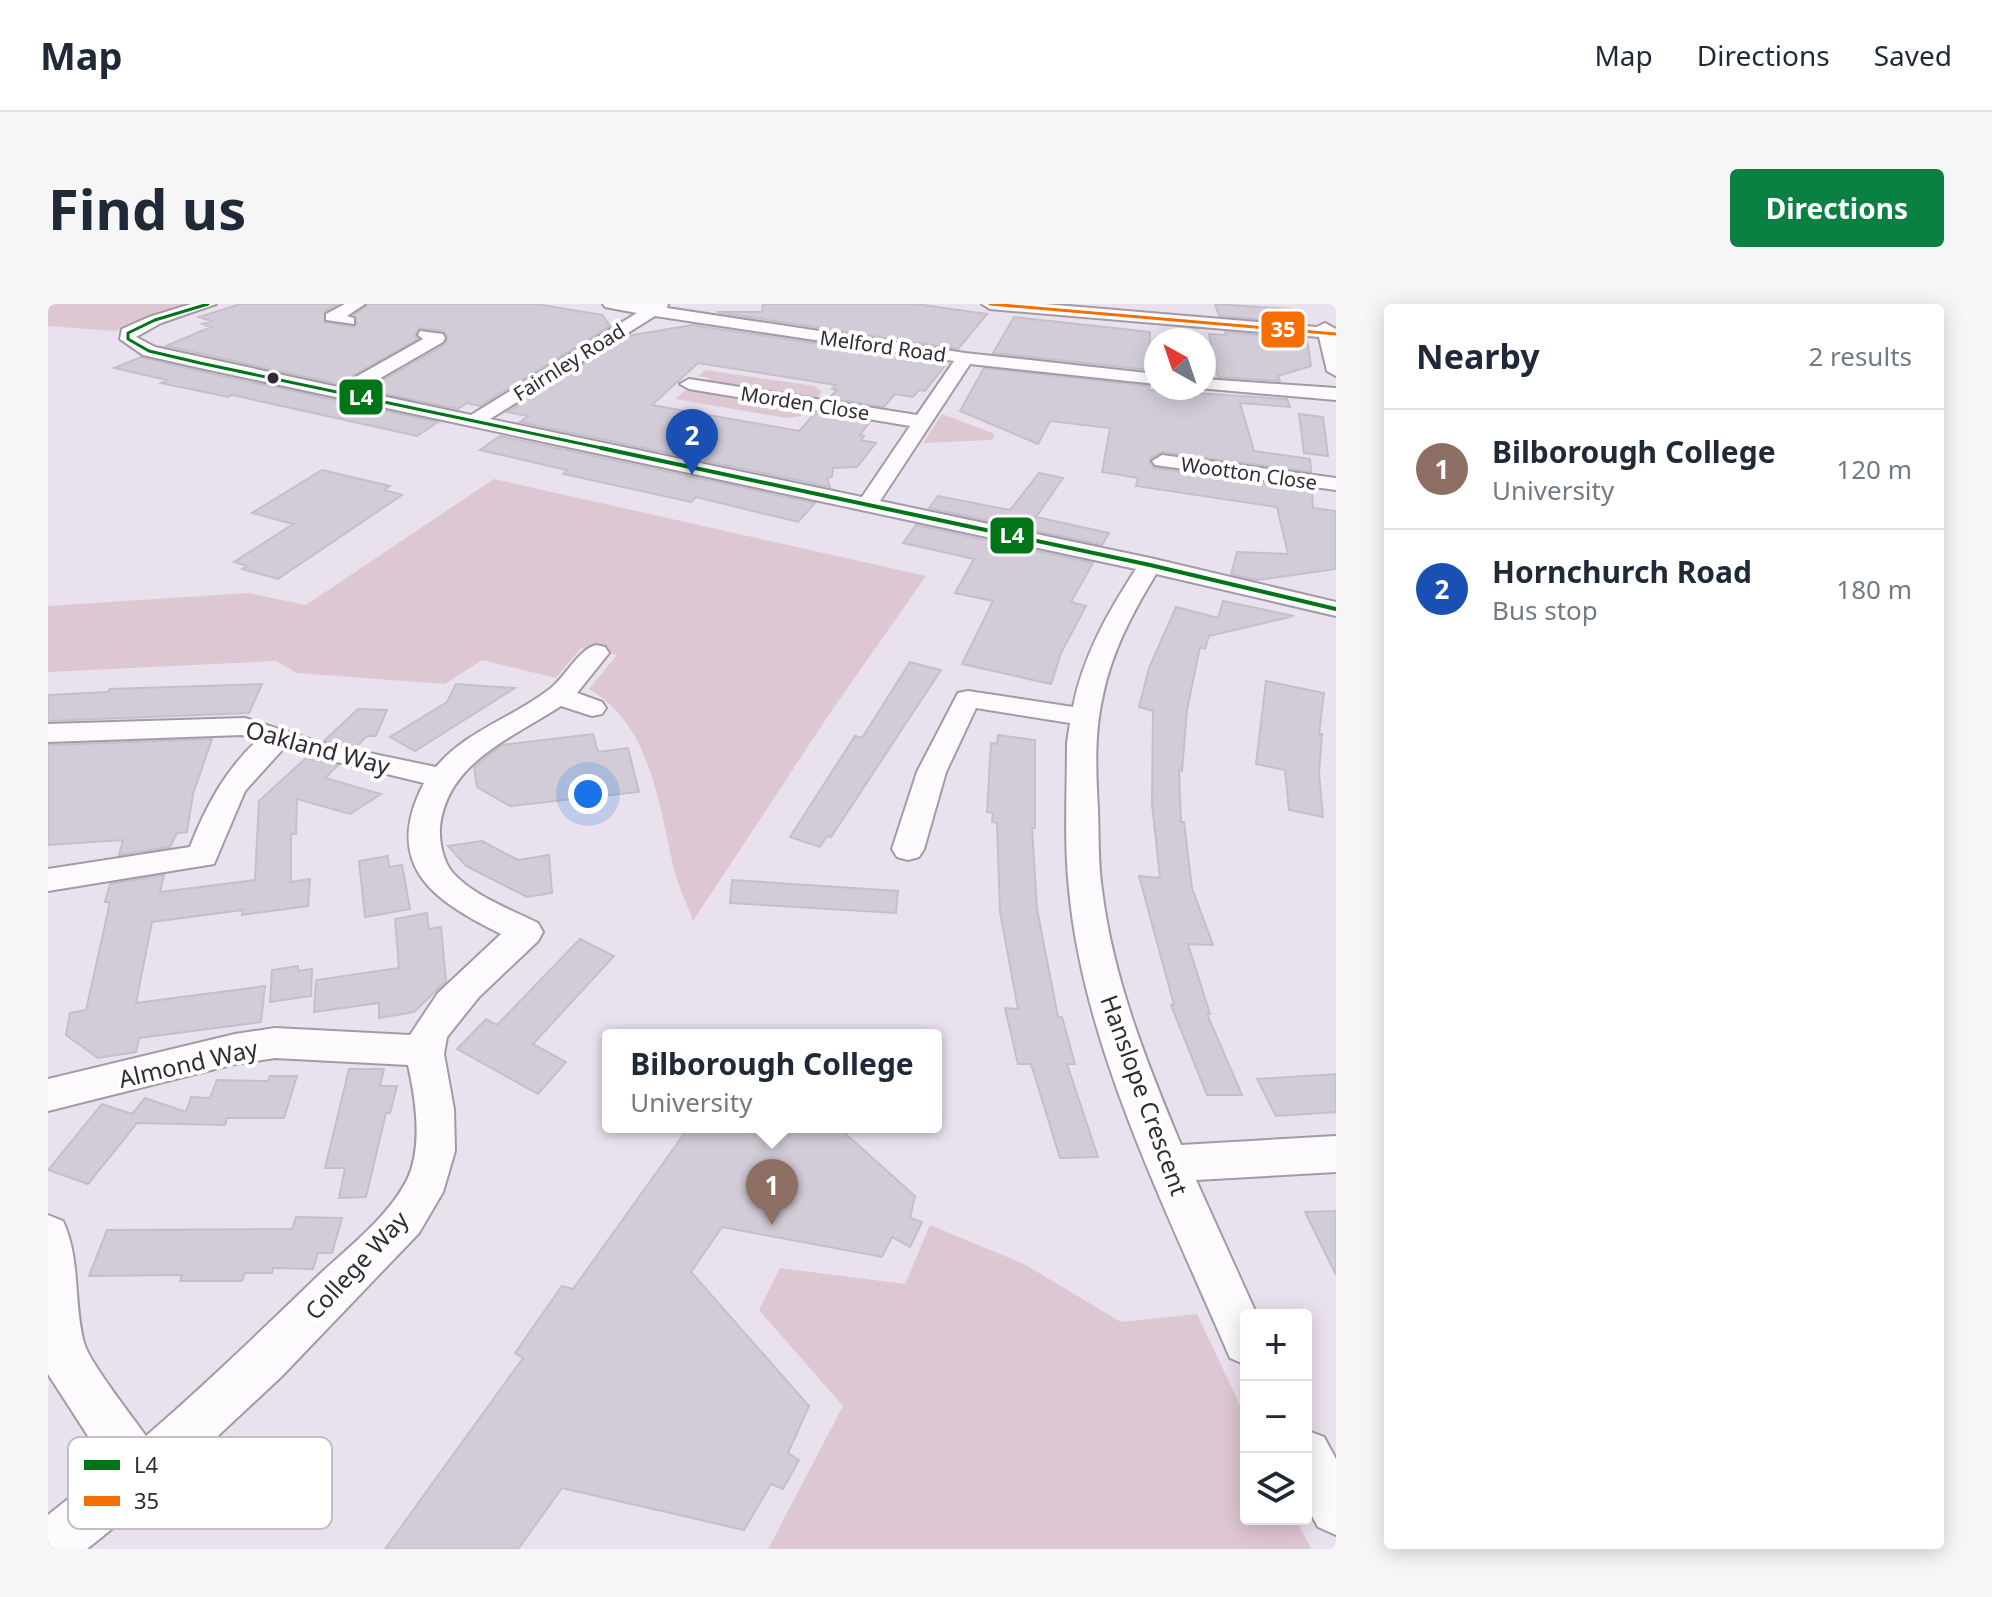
<!DOCTYPE html>
<meta charset="utf-8">
<style>
body{margin:0;font-family:"Noto Sans",sans-serif;background:#f6f6f7;color:#1f2937}
.controls{position:absolute;right:24px;bottom:24px;display:grid;overflow:hidden;border-radius:8px;box-shadow:0 4px 20px #0003}
.controls button{width:72px;height:72px;display:grid;place-items:center;padding:0;border:0;border-bottom:2px solid #e0e1e3;background:#fff;color:#1f2937;font:40px sans-serif}
.compass{position:absolute;left:1096px;top:24px;width:72px;height:72px;border-radius:50%;background:#fff;box-shadow:0 4px 20px #0003;rotate:320deg}
.you{position:absolute;left:540px;top:490px;width:28px;height:28px;margin:-20px;border:6px solid #fff;border-radius:50%;background:#1a73e8;box-shadow:0 0 0 12px #1a73e833}
.badge{display:grid;place-items:center;width:52px;height:52px;border-radius:50%;background:#0b8043;color:#fff;font-size:26px;font-weight:700}
.pin{position:absolute;translate:-50% -66px;filter:drop-shadow(0 2px 4px #0008)}
.pin::after{content:'';position:absolute;top:42px;width:28px;height:24px;background:inherit;clip-path:polygon(0 0,100% 0,50% 100%)}
.popup{position:absolute;left:554px;top:725px;width:340px;height:104px;box-sizing:border-box;display:grid;place-content:center;border-radius:8px;background:#fff;filter:drop-shadow(0 2px 6px #0005);font-size:26px;white-space:nowrap;color:#747a83}
.popup b{font-size:30px;color:#1f2937}
.popup::after{content:'';position:absolute;left:50%;top:100%;margin-left:-16px;border:16px solid transparent;border-top-color:#fff}
.list{margin:0;padding:0;list-style:none}
h2{display:flex;justify-content:space-between;align-items:center;height:104px;margin:0;padding:0 32px;font-size:34px}
h2 small{font-size:26px;font-weight:400;color:#747a83}
.list li{display:grid;grid-template-columns:52px 1fr auto;gap:24px;align-items:center;box-sizing:border-box;height:120px;padding:0 32px;border-top:2px solid #e0e1e3}
.list b{display:block;font-size:30px;white-space:nowrap}
.list p{margin:0;font-size:26px;white-space:nowrap;color:#747a83}
.list em{font-size:26px;font-style:normal;color:#747a83}
.icon{flex:none;width:44px;height:44px;fill:none;stroke:currentColor;stroke-width:2;stroke-linecap:round;stroke-linejoin:round}
.map{position:relative;flex:none;width:1288px;height:1245px;overflow:hidden;border-radius:8px}
header{display:flex;align-items:center;gap:48px;box-sizing:border-box;height:112px;padding:0 40px;background:#fff;border-bottom:2px solid #e0e1e3}
header strong{font-size:38px}
nav{display:flex;gap:44px;margin-inline-start:auto;font-size:28px}
.intro{display:flex;align-items:center;justify-content:space-between;box-sizing:border-box;height:192px;padding:0 48px}
h1{margin:0;font-size:56px}
.button{padding:20px 36px;border-radius:8px;background:#0b8043;color:#fff;font-size:28px;font-weight:700}
main{display:flex;gap:48px;padding:0 48px}
aside{flex:1;background:#fff;border-radius:8px;box-shadow:0 4px 20px #0003}
.map>svg:first-child{display:block}
.green{fill:#ddc7d2}
.building{fill:#d1ccd7;stroke:#c4bfca;stroke-width:2}
.lines{fill:none;stroke-linecap:round;stroke-linejoin:round}
.minor-casing{stroke:#a29ba5;stroke-width:4}
.minor{fill:#fcfafc;fill-rule:evenodd}
.bus-1-far1-casing{stroke:#fff;stroke-width:6}
.bus-1-casing{stroke:#fff;stroke-width:8}
.bus-2-casing{stroke:#fff;stroke-width:6}
.bus-1-far1{stroke:#007517;stroke-width:3}
.bus-1{stroke:#007517;stroke-width:4}
.bus-2{stroke:#f56f03;stroke-width:3}
.bus-dot{fill:#322b35;stroke:#fff;stroke-width:3}
.labels{text-anchor:middle;dominant-baseline:central;stroke-width:8;stroke-linejoin:round;paint-order:stroke}
.far-street-label{font-size:20px;fill:#322b35;stroke:#fff}
.street-label{font-size:24px;fill:#322b35;stroke:#fff}
.key{fill:#fff;stroke:#c2bfc2;stroke-width:2}
.key-label{font-size:22px;fill:#322b35}
.line-badge{stroke:#fff;stroke-width:3}
.badge-label{font-size:22px;text-anchor:middle;font-weight:bold;fill:#fff}
</style>
<header>
<strong>Map</strong>
<nav><a>Map</a><a>Directions</a><a>Saved</a></nav>
</header>
<div class="intro"><h1>Find us</h1><a class="button">Directions</a></div>
<main>
<div class="map">
<svg width="1288" height="1245" viewBox="0 0 1288 1245">
<rect width="100%" height="100%" fill="#eae1ee"/>
<path class="green" d="M0,0H147L105,12L67,27L0,22Z
M657,66L766,82L774,88L769,93L750,94L663,79L659,78L660,74L651,72Z
M651,85L760,104L753,112L738,114L627,95L636,87Z
M894,110L947,130L944,136L875,139Z
M446,175L878,272L784,406L645,617C639,600 630,582 626,565C611,502 603,420 541,385L569,351L533,344L508,374L434,356L397,380L249,369L228,357L0,368V302L200,289L258,301Z
M882,921L976,960L1073,1018L1149,1010L1198,1114V1215H1248L1263,1245H720L795,1102L711,1006L732,964L857,980Z"/>
<path class="building" d="M192,0H291L277,7L276,18L306,23L309,20L306,11L320,0H488L554,11L562,22L432,102L419,99L410,105L318,86L396,41L400,33L395,27L371,24L367,32L370,35L290,80L118,42L163,23L154,20L163,17L151,13Z
M715,0H868L939,10L910,45L669,8H714Z
M1167,0L1245,5L1253,19L1171,12Z
M966,13L1102,28L1101,66L945,49Z
M644,21L899,59L877,87L871,86L865,93L847,90L836,103L781,94L789,86L784,85L788,81L650,59L604,101L751,127L767,109L822,118L812,131L816,132L813,136L828,139L809,163L785,164L784,173L779,174L782,183L472,118L480,112L459,108L580,32Z
M1177,28L1259,35L1263,62L1230,72L1232,77L1170,73L1161,30L1178,31Z
M93,53L151,67L390,118L369,132L184,91L180,93L113,79L119,76L66,64Z
M936,64L1101,82V86L1239,95L1242,103L1192,99L1206,147L1262,155L1263,168L1114,148L1102,154V159L1107,164L1264,186L1265,204L1288,207V265L1209,276L1183,270L1189,248L1240,250L1229,203L1088,182L1090,174L1054,168L1062,124L1002,117L990,140L912,107Z
M1251,110L1275,113L1280,152L1256,149Z
M452,132L767,199L750,218L648,193L643,198L515,170L519,166L432,146Z
M274,166L342,182L336,186L354,191L230,275L194,265L199,262L186,258L245,220L204,209Z
M991,169L1015,174L988,213L1061,229L1054,241L881,204L890,192L962,206Z
M868,221L1045,259L1023,298L1038,302L1013,349L1003,380L914,360L945,297L907,289L926,255L855,239Z
M1175,297L1246,312L1161,332L1157,345L1152,343L1139,406L1134,467L1131,466L1133,518H1136L1144,584L1165,641L1140,640L1162,710H1159L1194,791H1159L1123,701H1126L1091,572L1112,574L1104,500L1105,407L1091,403L1101,364L1128,303L1170,314Z
M862,358L893,366L783,533L779,532L772,543L742,533L807,432L814,434Z
M1218,377L1276,389L1271,430H1274L1271,469L1275,513L1241,506L1237,466L1208,460Z
M214,380L201,409L0,417V391L60,388L62,385Z
M408,380L467,384L367,447L342,433L399,398Z
M310,405L339,406L328,432H319L308,443L276,437Z
M545,430L550,448L580,444L591,488L462,502L429,483L426,463L454,441Z
M950,431L987,436V524H984L989,605L1010,713H1014L1027,760H1019L1050,853L1012,854L983,760H970L957,704L970,705L952,608L949,519L944,518L945,509L939,508L943,439L949,440Z
M164,435L145,490L139,528L129,529L122,543L71,551L75,536L0,541V441Z
M258,454L290,461L277,474L333,490L302,510L249,495L248,530H243V578L262,575L260,602L194,611L195,606L104,618L88,699L217,682L213,718L91,734L88,748L50,754L18,731L22,709L38,706L61,603V598H57L62,580L116,571L112,588L207,576L211,497Z
M434,537L470,556L501,551L504,589L479,593L418,562L400,542Z
M340,552L341,563L354,561L362,605L317,613L311,557Z
M684,576L850,587L848,609L682,599Z
M379,609L381,625L393,623L398,677L366,708L331,714V699L266,708L268,676L351,664L347,615Z
M532,635L566,652L485,740L518,758L490,790L409,745L438,715L449,721Z
M250,662V667L264,665L263,692L222,698L224,666Z
M301,765H336L332,782H349L342,809H338L318,893L291,894L297,864H277Z
M1288,770V808L1228,812L1209,775Z
M222,772H249L236,814H179L177,821L89,819L40,880L0,866L54,800L84,810L97,794L138,808L143,793L162,794L169,776L220,777Z
M641,823H790L867,892L862,914L874,918L862,943L844,933L834,953L674,923L643,968L761,1102L740,1149L751,1156L735,1185L723,1180L696,1226L514,1184L470,1245H337L475,1054L467,1049L514,982L525,985Z
M1288,907V971L1257,908Z
M248,913L294,914L284,949H270L265,965L225,964L224,969H197L194,977H132L134,971L41,972L59,926L244,925Z"/>
<g class="lines">
<defs>
<path id="minor" d="M143,0H168L113,19L88,33L107,43L290,83L375,35L370,31L372,27L395,30L397,34L395,38L310,87L423,111L589,9L557,3L555,0H620L619,4L917,49L1108,70V80L922,60L832,197L1102,254L1288,298V312L1108,270C1085,308 1064,347 1055,391C1046,430 1048,467 1050,506C1051,532 1050,560 1054,586C1065,675 1099,759 1133,841L1288,832V868L1148,876L1209,1011H1198V1061L1182,1054C1120,909 1035,742 1021,585C1016,537 1019,487 1019,439L1022,419L928,404L898,468L876,545L871,553L860,556L849,553L844,545L869,468L910,389L920,387L1025,403C1035,352 1060,308 1088,265L152,64L95,51L72,35L74,25L101,13ZM607,12L906,57L869,111L641,75L632,80L641,85L862,122L814,193L442,115Z
M297,0H317L299,12L306,14V20L278,16V10Z
M934,0H997L1269,23L1277,19L1288,25V72L1279,67L1271,33L942,5Z
M1156,75L1288,84V96L1150,84H1156Z
M1114,151L1288,174V186L1107,161L1104,157Z
M548,341L557,343L561,349L529,389L554,398L558,404L554,410L544,412L513,402C464,434 399,458 392,523C391,538 395,558 405,569C427,593 462,605 490,619L495,628L490,637L431,693L399,733L396,750L406,805L407,847L395,888L371,929L234,1072L111,1187L39,1245H0V1211L60,1163L0,1070V911L15,917C33,956 25,998 36,1039C42,1059 83,1111 98,1132C158,1080 215,1025 272,970C302,942 340,913 359,876C375,843 368,796 360,761L227,754L187,760L0,807V775L187,730L227,724L362,731L390,689L453,630C386,597 333,562 376,479L235,445L197,487L166,560L0,587V565L142,543C158,502 177,466 210,436L194,431L0,438V420L197,414L273,439L388,463C419,426 467,413 503,384C518,372 530,346 548,341Z
M1258,1126L1276,1133L1288,1155V1231L1270,1223L1258,1201Z"/>
</defs>
<use href="#minor" class="minor-casing"/>
<use href="#minor" class="minor"/>
<defs>
<path id="bus-1-far1" d="M160,0L107,16L80,29V35L101,47L152,59L563,146"/>
<path id="bus-1" d="M553,144L1102,261L1288,305"/>
<path id="bus-2" d="M942,0L1288,30"/>
</defs>
<use href="#bus-1-far1" class="bus-1-far1-casing"/>
<use href="#bus-1" class="bus-1-casing"/>
<use href="#bus-2" class="bus-2-casing"/>
<use href="#bus-1-far1" class="bus-1-far1"/>
<use href="#bus-1" class="bus-1"/>
<use href="#bus-2" class="bus-2"/>
</g>
<circle class="bus-dot" cx="225" cy="74" r="7"/>
<g class="labels">
<g class="far-street-label">
<text transform="translate(835 42) rotate(8)">Melford Road</text>
<text transform="translate(521 58) rotate(-32)">Fairnley Road</text>
<text transform="translate(757 99) rotate(9)">Morden Close</text>
<text transform="translate(1201 169) rotate(8)">Wootton Close</text>
</g>
<g class="street-label">
<text transform="translate(270 443) rotate(15)">Oakland Way</text>
<text transform="translate(140 759) rotate(-13)">Almond Way</text>
<text transform="translate(1097 791) rotate(70)">Hanslope Crescent</text>
<text transform="translate(308 961) rotate(-47)">College Way</text>
</g>
</g>
<rect x="20" y="1133" width="264" height="92" rx="12" class="key"/>
<rect x="36" y="1156" width="36" height="10" fill="#007517"/>
<rect x="36" y="1192" width="36" height="10" fill="#f56f03"/>
<g class="key-label">
<text x="86" y="1169">L4</text>
<text x="86" y="1205">35</text>
</g>
<g class="line-badge">
<rect x="1212" y="6" width="46" height="39" rx="8" fill="#f56f03"/>
<rect x="290" y="74" width="46" height="38" rx="8" fill="#007517"/>
<rect x="941" y="212" width="46" height="39" rx="8" fill="#007517"/>
</g>
<g class="badge-label">
<text x="1235" y="33">35</text>
<text x="313" y="101">L4</text>
<text x="964" y="239">L4</text>
</g>
</svg>
<div class="controls">
<button>+</button>
<button>−</button>
<button><svg class="icon" aria-label="layers" viewBox="0 0 24 24"><path d="M12 4l9 5-9 5-9-5zM3 14l9 5 9-5"/></svg></button>
</div>
<svg class="compass" viewBox="-18 -18 36 36"><path d="M0-13l5 13h-10z" fill="#e53935"/><path d="M0 13l5-13h-10z" fill="#747a83"/></svg>
<div class="you"></div>
<div class="pin badge" style="left:724px;top:921px;background:#8d6e63">1</div>
<div class="popup"><b>Bilborough College</b>University</div>
<div class="pin badge" style="left:644px;top:171px;background:#1a4fb4">2</div>
</div>
<aside>
<h2>Nearby<small>2 results</small></h2>
<ul class="list">
<li><span class="badge" style="background:#8d6e63">1</span><div><b>Bilborough College</b><p>University</p></div><em>120 m</em></li>
<li><span class="badge" style="background:#1a4fb4">2</span><div><b>Hornchurch Road</b><p>Bus stop</p></div><em>180 m</em></li>
</ul>
</aside>
</main>
